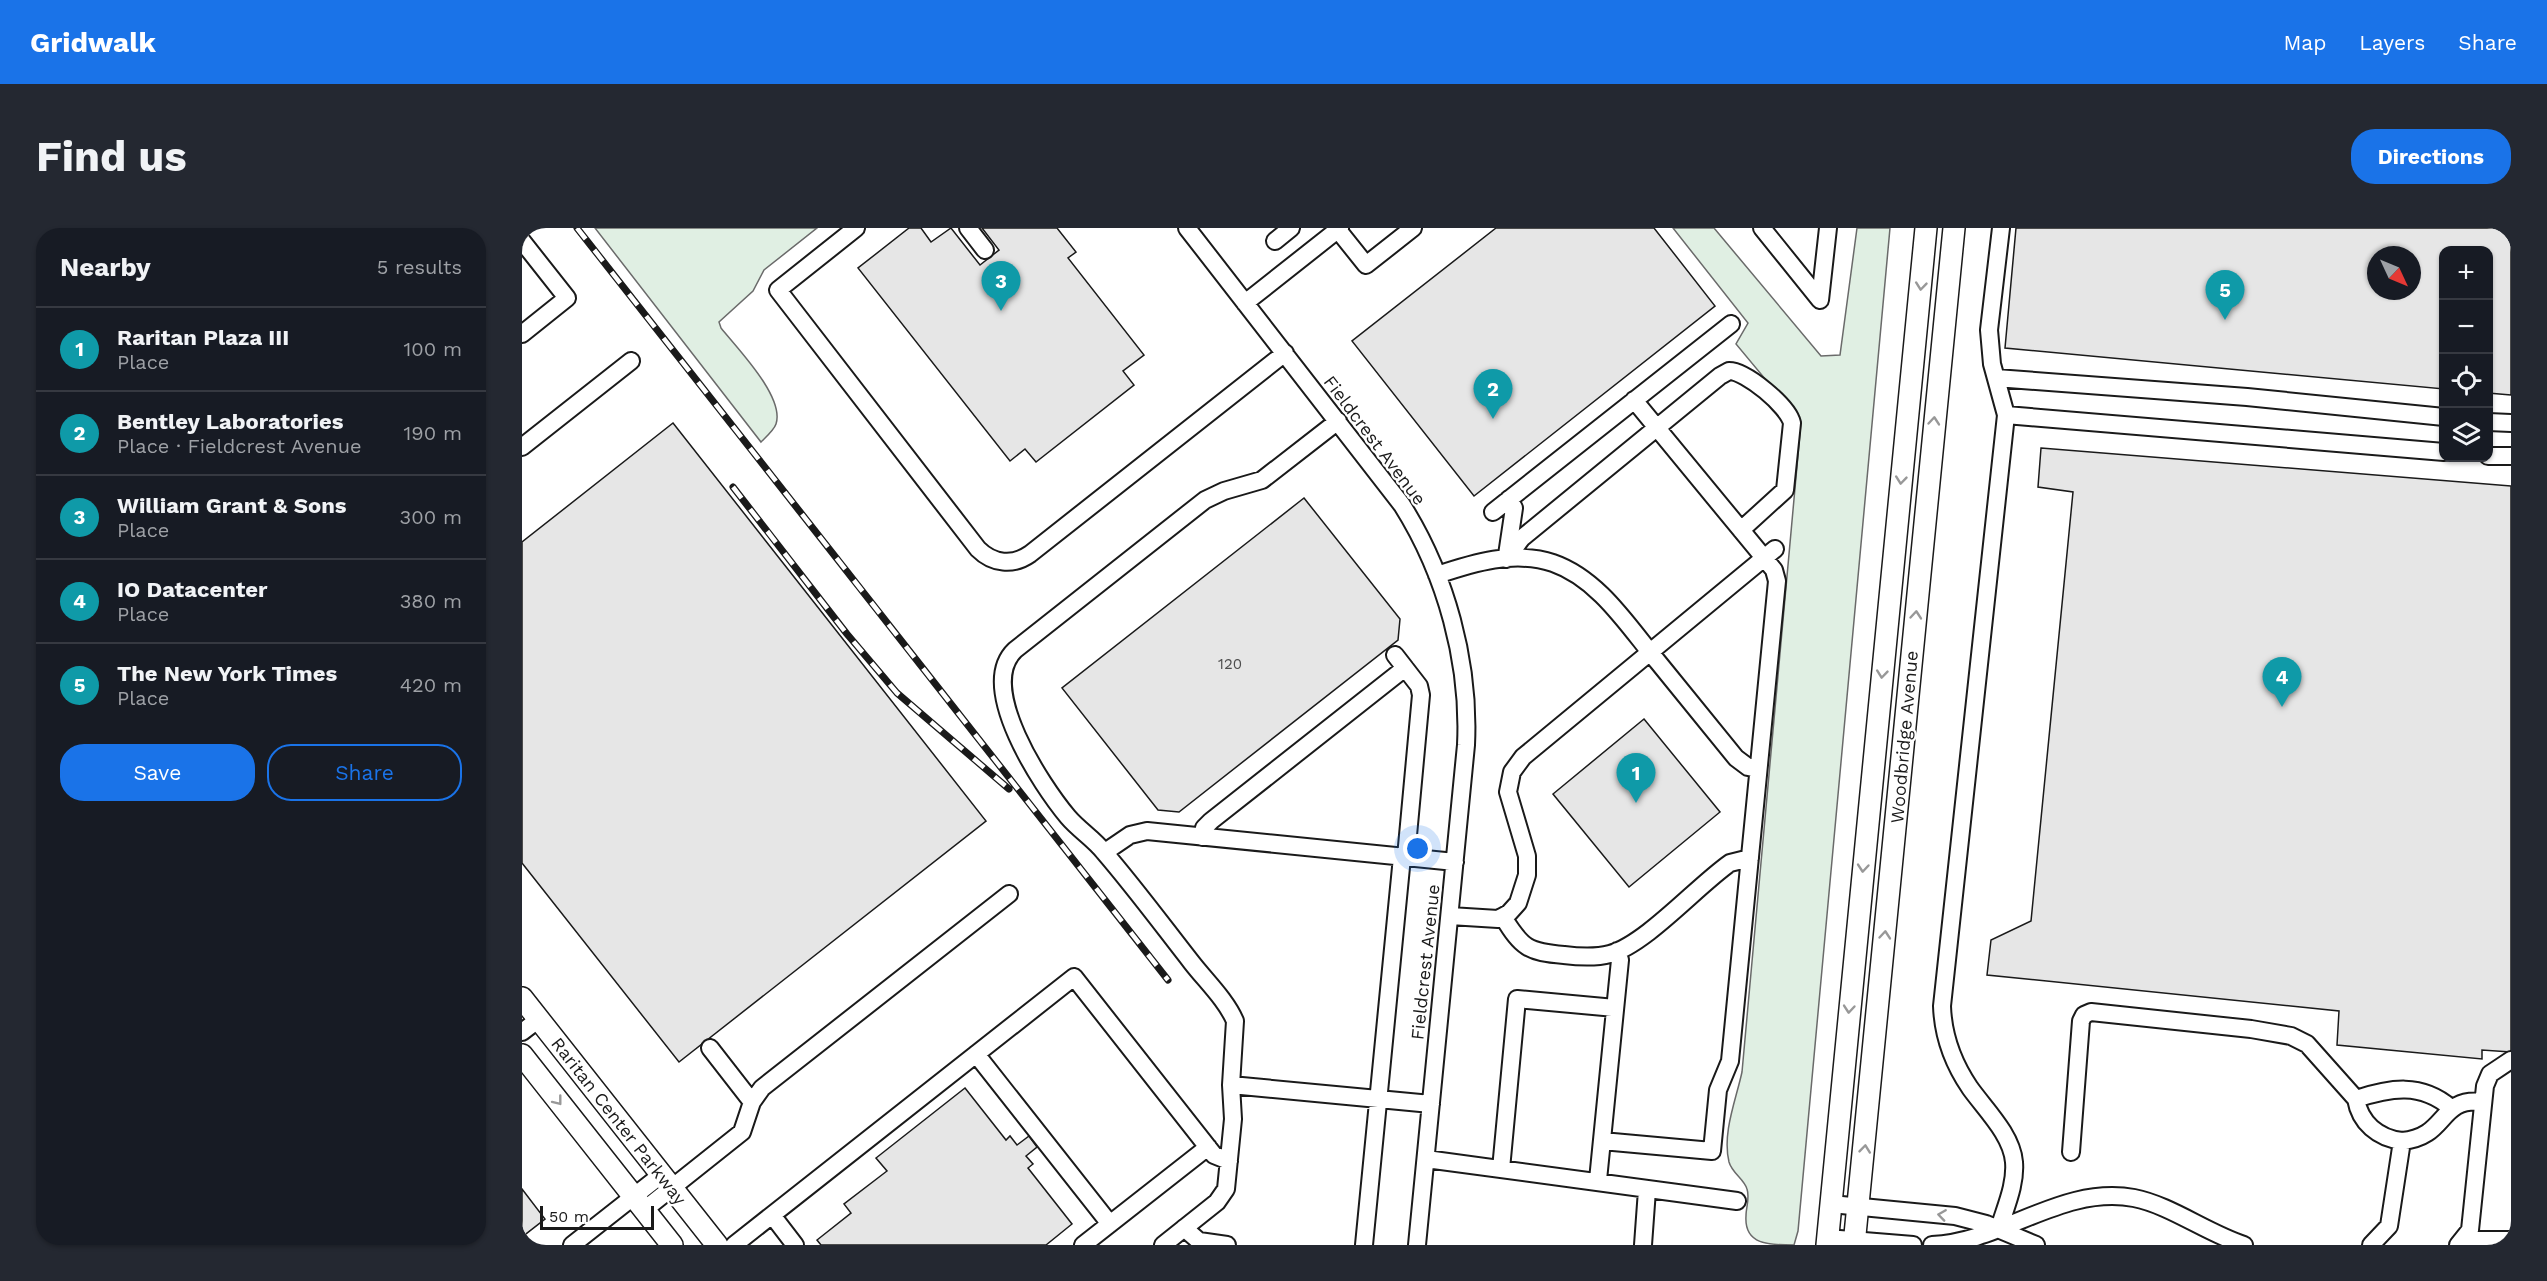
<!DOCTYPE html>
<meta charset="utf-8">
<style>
body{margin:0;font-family:"Work Sans",sans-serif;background:#242831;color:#f1f3f6}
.controls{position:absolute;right:18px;top:18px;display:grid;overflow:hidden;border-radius:12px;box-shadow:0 2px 4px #0004}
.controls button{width:54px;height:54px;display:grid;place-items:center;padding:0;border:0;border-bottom:2px solid #363941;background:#171b24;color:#f1f3f6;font:30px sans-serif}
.compass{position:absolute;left:1845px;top:18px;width:54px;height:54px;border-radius:50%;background:#171b24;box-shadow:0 2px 4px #0004;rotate:134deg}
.scale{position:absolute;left:18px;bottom:15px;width:114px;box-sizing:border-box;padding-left:6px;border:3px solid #1a1a1a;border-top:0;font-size:16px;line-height:21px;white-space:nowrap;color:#1a1a1a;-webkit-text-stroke:4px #fff;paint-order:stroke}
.you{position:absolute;left:896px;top:621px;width:21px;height:21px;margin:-15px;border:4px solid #fff;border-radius:50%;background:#1a73e8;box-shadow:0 0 0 9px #1a73e833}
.badge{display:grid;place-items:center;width:39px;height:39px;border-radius:50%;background:#1a73e8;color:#fff;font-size:20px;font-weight:700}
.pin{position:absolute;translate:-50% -50px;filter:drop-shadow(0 2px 3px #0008)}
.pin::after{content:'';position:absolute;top:32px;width:21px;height:18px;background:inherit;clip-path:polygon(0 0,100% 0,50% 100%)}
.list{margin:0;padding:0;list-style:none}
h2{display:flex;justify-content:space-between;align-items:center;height:78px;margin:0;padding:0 24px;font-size:26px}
h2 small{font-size:20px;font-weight:400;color:#9ea1a6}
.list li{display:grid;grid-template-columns:39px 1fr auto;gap:18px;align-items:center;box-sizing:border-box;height:84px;padding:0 24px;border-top:2px solid #363941}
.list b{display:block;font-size:22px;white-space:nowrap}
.list p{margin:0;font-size:20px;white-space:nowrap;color:#9ea1a6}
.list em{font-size:20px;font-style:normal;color:#9ea1a6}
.actions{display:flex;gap:12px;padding:18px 24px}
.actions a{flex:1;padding:14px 0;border:2px solid #1a73e8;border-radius:24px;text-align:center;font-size:21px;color:#1a73e8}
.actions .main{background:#1a73e8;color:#fff}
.icon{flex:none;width:33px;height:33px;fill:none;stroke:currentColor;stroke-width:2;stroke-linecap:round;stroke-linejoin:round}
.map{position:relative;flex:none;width:1989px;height:1017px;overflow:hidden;border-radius:24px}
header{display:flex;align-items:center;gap:36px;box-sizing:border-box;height:84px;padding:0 30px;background:#1a73e8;color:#fff}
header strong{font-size:28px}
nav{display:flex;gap:33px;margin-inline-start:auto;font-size:21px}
.intro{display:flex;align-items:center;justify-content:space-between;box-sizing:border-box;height:144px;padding:0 36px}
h1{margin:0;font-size:42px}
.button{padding:15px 27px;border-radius:24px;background:#1a73e8;color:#fff;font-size:21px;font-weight:700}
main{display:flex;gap:36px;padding:0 36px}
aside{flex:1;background:#171b24;border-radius:24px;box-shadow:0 2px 4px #0004}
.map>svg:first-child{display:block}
.green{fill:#e0efe3;stroke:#6a6a6a;stroke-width:1.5}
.building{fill:#e6e6e6;stroke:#1a1a1a;stroke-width:1.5;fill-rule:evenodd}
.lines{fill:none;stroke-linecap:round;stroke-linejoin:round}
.minor-casing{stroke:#1a1a1a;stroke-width:20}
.major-casing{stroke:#1a1a1a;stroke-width:24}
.minor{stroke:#fff;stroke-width:16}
.major{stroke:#fff;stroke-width:21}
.rail-casing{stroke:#1a1a1a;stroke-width:7}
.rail{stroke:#fff;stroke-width:4.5;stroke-dasharray:14;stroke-linecap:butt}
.oneway{stroke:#989898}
.labels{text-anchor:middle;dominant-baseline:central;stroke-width:4.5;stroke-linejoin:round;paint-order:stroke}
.number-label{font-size:15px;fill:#4d4d4d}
.street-label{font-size:18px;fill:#1a1a1a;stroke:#fff}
</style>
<header>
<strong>Gridwalk</strong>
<nav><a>Map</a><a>Layers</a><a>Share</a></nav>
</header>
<div class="intro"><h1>Find us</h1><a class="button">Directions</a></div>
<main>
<aside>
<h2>Nearby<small>5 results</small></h2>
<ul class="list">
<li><span class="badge" style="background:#0f9aa8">1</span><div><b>Raritan Plaza III</b><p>Place</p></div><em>100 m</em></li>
<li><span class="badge" style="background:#0f9aa8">2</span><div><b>Bentley Laboratories</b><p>Place · Fieldcrest Avenue</p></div><em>190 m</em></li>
<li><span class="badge" style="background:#0f9aa8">3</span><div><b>William Grant &amp; Sons</b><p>Place</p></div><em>300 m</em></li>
<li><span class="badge" style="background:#0f9aa8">4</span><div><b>IO Datacenter</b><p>Place</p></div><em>380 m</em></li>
<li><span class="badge" style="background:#0f9aa8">5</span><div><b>The New York Times</b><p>Place</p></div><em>420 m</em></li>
</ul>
<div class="actions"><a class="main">Save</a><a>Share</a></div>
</aside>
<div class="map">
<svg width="1989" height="1017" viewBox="0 0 1989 1017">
<rect width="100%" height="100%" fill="#fff"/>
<path class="green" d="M73,0H295L242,42L231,63L197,94L199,100C215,120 263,169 254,196C252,202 244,209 239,214Z
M1151,0H1192L1299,128L1318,127L1335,0H1368L1276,1003L1272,1017C1247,1017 1222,1017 1224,988C1224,979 1228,970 1225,961C1222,951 1210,945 1207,934C1200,905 1214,872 1220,844L1279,194L1214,116L1226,95Z"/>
<path class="building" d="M387,0H399L409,14L429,0L458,37L477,22L460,0H535L554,24L546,30L622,127L601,143L612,157L514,234L503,221L488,233L336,40Z
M974,0H1132L1193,78L952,268L830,113Z
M1494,0H1989V167L1966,165V22H1922V161L1483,120ZM1854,27H1890V63H1854Z
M151,195L464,593L157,834L0,635V314Z
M1519,220L1989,258V824L1960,822V831L1815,817L1817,783L1465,747L1469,712L1509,693L1551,264L1516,259Z
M782,270L878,391L876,412L657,584L636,582L540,460Z
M1122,491L1198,584L1107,659L1031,566Z
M443,860L484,912L488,908L495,917L507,908L515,919L504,928L511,936L506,940L550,996L524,1017H299L295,1012L329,985L322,976L365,943L354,930Z
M0,961L23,991L0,1009Z"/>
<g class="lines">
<defs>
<path id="minor" d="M334,0L256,62L456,321C471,336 491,338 508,326L763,125
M446,0L463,22
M665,0L880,277C924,347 948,434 944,517L895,1017
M1240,0L1298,72L1306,0
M1479,0L1467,102L1470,136L1484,187
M816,2L844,37L891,0
M0,13L45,70L0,106
M753,13L769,0
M723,75L818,0
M1474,150L1725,169L1922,189
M1966,194L1989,195
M0,219L109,133
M1966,228H1989
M971,284L1209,96
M985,327L992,280L987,271
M984,331L1000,310L1198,148L1207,143C1224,143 1266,178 1270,195L1263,262L1219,302
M915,347C951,335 992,322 1031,335C1077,351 1106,398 1136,434C1162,466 1188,498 1214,530L1226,539L1236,541
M873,427L897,458L899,467L884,629
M680,609L682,600L689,593L883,440
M583,624L608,607L625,603L933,634
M928,688L976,691L987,685L996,675L1005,647V628L986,564L990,544L1001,529L1253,321
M981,689C1000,720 1006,724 1042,727C1058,729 1073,730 1088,726C1124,716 1175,658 1208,635L1228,630
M0,804L17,791
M188,820L230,874
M454,826L588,996
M709,857L909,876
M1834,871C1868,860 1899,854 1929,880
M1080,913L1190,923L1196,862L1208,833L1255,353L1252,342L1112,172
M1549,924L1559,793L1562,787L1569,784L1729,801L1769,808L1785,816L1834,871C1838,895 1856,910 1880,913
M904,931L1215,973
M979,941L995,771L1093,780
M1076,952L1098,732L1095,723
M1309,976L1433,988L1464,996L1514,1017
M122,982L220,904L230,874L240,860L487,666
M250,987L273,1017
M662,1000L677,1013L705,1017
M1477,1001C1483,980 1494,957 1492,934C1490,907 1463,881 1448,860C1431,835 1421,808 1420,778L1484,187L1922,224
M1305,1010L1391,1017
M1941,1012H1989
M50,1017L139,947
M212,1017L552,749L692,927L707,933
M561,1017L686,919
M641,1017L695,974L704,961L711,891L709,857L713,793C704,772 684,753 670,735C641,698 613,660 582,624C572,611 557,602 546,589C520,558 454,459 493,422L683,272L702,263L740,252L816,193
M842,1017L880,629
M1121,1017L1125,962
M1410,1017C1481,1014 1539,957 1612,970C1648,977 1685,1005 1722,1017
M1849,1017L1867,998L1880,913C1926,909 1916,869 1960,874
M1936,1017L1948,1002L1963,858L1968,846L1989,832"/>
<path id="major" d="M0,770L195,1017
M0,827L150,1017
M1305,1017L1404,0
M1332,1017L1432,0"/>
</defs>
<use href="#minor" class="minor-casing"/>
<use href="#major" class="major-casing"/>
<use href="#minor" class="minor"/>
<use href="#major" class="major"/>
<defs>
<path id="rail" d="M55,0L646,752
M211,259L325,406L375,465L487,561"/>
</defs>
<use href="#rail" class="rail-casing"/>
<use href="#rail" class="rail"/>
</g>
<defs><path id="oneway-chevron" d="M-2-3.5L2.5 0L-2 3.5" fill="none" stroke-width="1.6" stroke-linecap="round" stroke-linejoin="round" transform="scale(1.5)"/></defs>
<g class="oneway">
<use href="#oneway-chevron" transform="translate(1399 58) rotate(96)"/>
<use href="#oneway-chevron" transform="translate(1412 193) rotate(-85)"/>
<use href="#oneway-chevron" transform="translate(1379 252) rotate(96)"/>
<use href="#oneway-chevron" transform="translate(1394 387) rotate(-85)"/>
<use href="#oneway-chevron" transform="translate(1360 446) rotate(96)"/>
<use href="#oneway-chevron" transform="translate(1341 640) rotate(95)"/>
<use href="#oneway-chevron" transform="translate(1363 707) rotate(-85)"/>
<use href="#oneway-chevron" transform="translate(1327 781) rotate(95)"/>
<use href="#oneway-chevron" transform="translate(36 873) rotate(52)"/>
<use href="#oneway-chevron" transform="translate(1343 921) rotate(-84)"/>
<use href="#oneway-chevron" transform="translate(1420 987) rotate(-172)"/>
</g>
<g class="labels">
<g class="number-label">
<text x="708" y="436">120</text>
</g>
<g class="street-label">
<text transform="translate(853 212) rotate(53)">Fieldcrest Avenue</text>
<text transform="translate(1382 509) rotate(-85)">Woodbridge Avenue</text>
<text transform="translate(903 734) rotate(-84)">Fieldcrest Avenue</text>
<text transform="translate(97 893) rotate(52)">Raritan Center Parkway</text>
</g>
</g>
</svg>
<div class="controls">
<button>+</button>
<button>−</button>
<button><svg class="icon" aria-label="locate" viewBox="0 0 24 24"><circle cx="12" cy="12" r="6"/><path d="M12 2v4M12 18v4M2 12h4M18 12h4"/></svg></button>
<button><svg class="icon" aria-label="layers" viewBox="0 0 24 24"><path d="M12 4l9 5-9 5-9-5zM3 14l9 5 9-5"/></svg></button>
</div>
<svg class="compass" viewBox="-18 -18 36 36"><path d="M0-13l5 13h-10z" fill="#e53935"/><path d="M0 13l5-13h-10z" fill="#9ea1a6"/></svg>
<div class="scale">50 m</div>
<div class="you"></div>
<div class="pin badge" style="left:1114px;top:575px;background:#0f9aa8">1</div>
<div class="pin badge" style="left:971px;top:191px;background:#0f9aa8">2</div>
<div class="pin badge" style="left:479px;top:83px;background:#0f9aa8">3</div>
<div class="pin badge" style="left:1760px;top:479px;background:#0f9aa8">4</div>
<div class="pin badge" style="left:1703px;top:92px;background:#0f9aa8">5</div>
</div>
</main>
